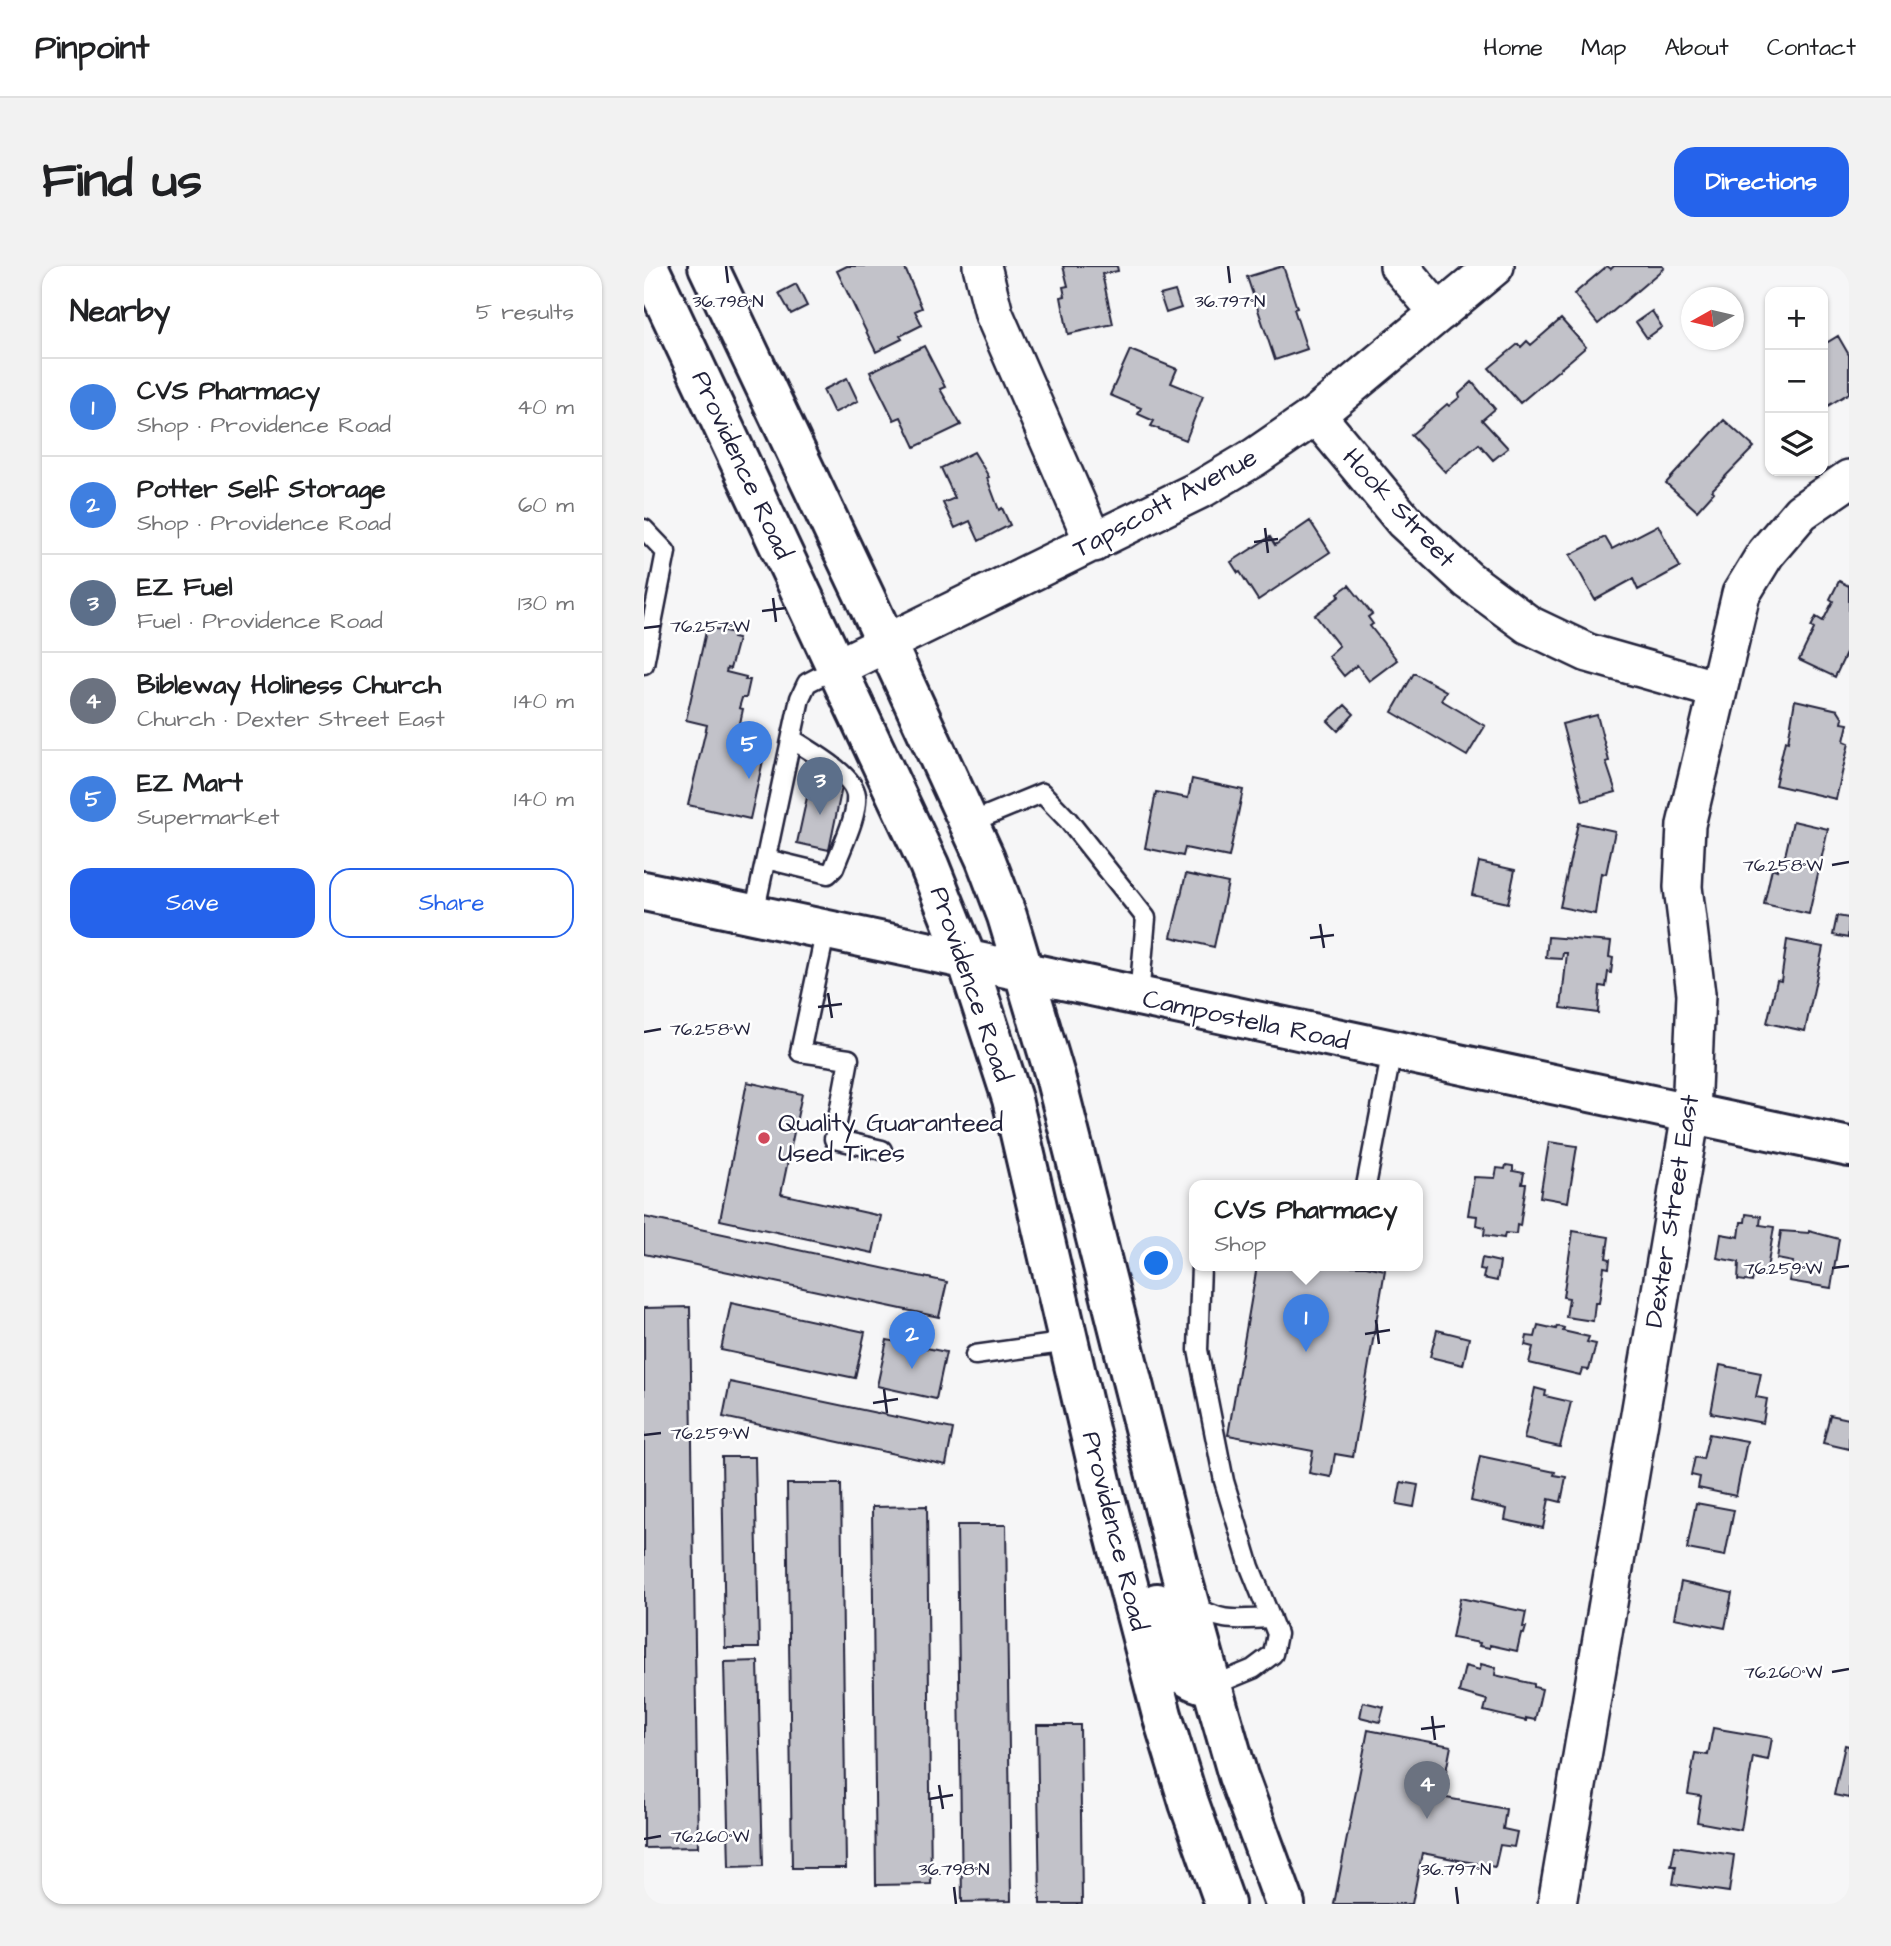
<!DOCTYPE html>
<meta charset="utf-8">
<style>
body{margin:0;font-family:"Architects Daughter",sans-serif;background:#f2f2f2;color:#202124}
.controls{position:absolute;right:21px;top:21px;display:grid;overflow:hidden;border-radius:14px;box-shadow:0 2px 5px #0004}
.controls button{width:63px;height:63px;display:grid;place-items:center;padding:0;border:0;border-bottom:2px solid #e0e0e0;background:#fff;color:#202124;font:35px sans-serif}
.compass{position:absolute;left:1037px;top:21px;width:63px;height:63px;border-radius:50%;background:#fff;box-shadow:0 2px 5px #0004;rotate:262deg}
.you{position:absolute;left:513px;top:998px;width:24px;height:24px;margin:-18px;border:5px solid #fff;border-radius:50%;background:#1a73e8;box-shadow:0 0 0 10px #1a73e833}
.badge{display:grid;place-items:center;width:46px;height:46px;border-radius:50%;background:#2563eb;color:#fff;font-size:23px;font-weight:700}
.pin{position:absolute;translate:-50% -58px;filter:drop-shadow(0 2px 4px #0008)}
.pin::after{content:'';position:absolute;top:37px;width:24px;height:21px;background:inherit;clip-path:polygon(0 0,100% 0,50% 100%)}
.popup{position:absolute;left:545px;top:914px;width:234px;height:91px;box-sizing:border-box;display:grid;place-content:center;border-radius:14px;background:#fff;filter:drop-shadow(0 2px 5px #0005);font-size:23px;white-space:nowrap;color:#757577}
.popup b{font-size:26px;color:#202124}
.popup::after{content:'';position:absolute;left:50%;top:100%;margin-left:-14px;border:14px solid transparent;border-top-color:#fff}
.list{margin:0;padding:0;list-style:none}
h2{display:flex;justify-content:space-between;align-items:center;height:91px;margin:0;padding:0 28px;font-size:30px}
h2 small{font-size:23px;font-weight:400;color:#757577}
.list li{display:grid;grid-template-columns:46px 1fr auto;gap:21px;align-items:center;box-sizing:border-box;height:98px;padding:0 28px;border-top:2px solid #e0e0e0}
.list b{display:block;font-size:26px;white-space:nowrap}
.list p{margin:0;font-size:23px;white-space:nowrap;color:#757577}
.list em{font-size:23px;font-style:normal;color:#757577}
.actions{display:flex;gap:14px;padding:21px 28px}
.actions a{flex:1;padding:16px 0;border:2px solid #2563eb;border-radius:21px;text-align:center;font-size:24px;color:#2563eb}
.actions .main{background:#2563eb;color:#fff}
.icon{flex:none;width:38px;height:38px;fill:none;stroke:currentColor;stroke-width:2;stroke-linecap:round;stroke-linejoin:round}
.map{position:relative;flex:none;width:1205px;height:1638px;overflow:hidden;border-radius:21px}
header{display:flex;align-items:center;gap:42px;box-sizing:border-box;height:98px;padding:0 35px;background:#fff;border-bottom:2px solid #e0e0e0}
header strong{font-size:33px}
nav{display:flex;gap:38px;margin-inline-start:auto;font-size:24px}
.intro{display:flex;align-items:center;justify-content:space-between;box-sizing:border-box;height:168px;padding:0 42px}
h1{margin:0;font-size:49px}
.button{padding:18px 32px;border-radius:21px;background:#2563eb;color:#fff;font-size:24px;font-weight:700}
main{display:flex;gap:42px;padding:0 42px}
aside{flex:1;background:#fff;border-radius:21px;box-shadow:0 2px 5px #0004}
.map>svg:first-child{display:block}
.building{fill:#c2c2c9;stroke:#22223b;stroke-width:2}
.lines{fill:none;stroke-linecap:round;stroke-linejoin:round}
.service-casing{stroke:#22223b;stroke-width:23}
.minor-casing{stroke:#22223b;stroke-width:42}
.secondary-casing{stroke:#22223b;stroke-width:44}
.service{stroke:#fff;stroke-width:18}
.minor{stroke:#fff;stroke-width:37}
.secondary{stroke:#fff;stroke-width:38}
.ticks{fill:none;stroke:#22223b;stroke-width:2.5}
.poi-dot{fill:#d1495b;stroke:#fff;stroke-width:2.5}
.labels{text-anchor:middle;dominant-baseline:central;stroke-width:5;stroke-linejoin:round;paint-order:stroke}
.street-label{font-size:26px;fill:#22223b;stroke:#fff}
.poi-label{font-size:26px;fill:#22223b;stroke:#fff;text-anchor:start}
.ticks-label{font-size:18px;text-anchor:middle;fill:#22223b;stroke:#fff;stroke-width:5;stroke-linejoin:round;paint-order:stroke}
</style>
<header>
<strong>Pinpoint</strong>
<nav><a>Home</a><a>Map</a><a>About</a><a>Contact</a></nav>
</header>
<div class="intro"><h1>Find us</h1><a class="button">Directions</a></div>
<main>
<aside>
<h2>Nearby<small>5 results</small></h2>
<ul class="list">
<li><span class="badge" style="background:#3f7fe0">1</span><div><b>CVS Pharmacy</b><p>Shop · Providence Road</p></div><em>40 m</em></li>
<li><span class="badge" style="background:#3f7fe0">2</span><div><b>Potter Self Storage</b><p>Shop · Providence Road</p></div><em>60 m</em></li>
<li><span class="badge" style="background:#5c6f8a">3</span><div><b>EZ Fuel</b><p>Fuel · Providence Road</p></div><em>130 m</em></li>
<li><span class="badge" style="background:#6b7280">4</span><div><b>Bibleway Holiness Church</b><p>Church · Dexter Street East</p></div><em>140 m</em></li>
<li><span class="badge" style="background:#3f7fe0">5</span><div><b>EZ Mart</b><p>Supermarket</p></div><em>140 m</em></li>
</ul>
<div class="actions"><a class="main">Save</a><a>Share</a></div>
</aside>
<div class="map">
<svg width="1205" height="1638" viewBox="0 0 1205 1638">
<rect width="100%" height="100%" fill="#f6f6f7"/>
<filter id="ink" filterUnits="userSpaceOnUse"><feTurbulence type="fractalNoise" baseFrequency=".0143" numOctaves="2"/><feDisplacementMap in="SourceGraphic" scale="14" xChannelSelector="R" yChannelSelector="G"/><feConvolveMatrix kernelMatrix="1 2 1 2 8 2 1 2 1" color-interpolation-filters="sRGB"/></filter>
<g filter="url(#ink)">
<path class="building" d="M203,0H260L278,42L271,45L278,59L256,70L258,73L232,86L193,5Z
M419,0H473L474,5L458,8L469,58L424,68L417,31L421,30L419,21L424,20Z
M639,0L653,42L650,43L663,83L631,94L603,11Z
M963,0L967,3L970,0H1018L1020,2L954,58L930,28Z
M152,18L163,40L147,48L135,27Z
M531,25L537,42L522,47L516,29Z
M1008,45L1018,61L1003,72L992,56Z
M917,53L942,81L876,137L845,102L874,78L877,81L883,75L887,79Z
M1194,70L1205,89V127L1182,141L1179,138V79Z
M280,80L301,121L296,123L317,159L271,181L257,151L250,154L226,106Z
M486,84L533,103L527,117L559,130L542,174L507,160L510,155L494,148L497,142L466,129Z
M203,112L214,135L190,147L179,124Z
M828,116L851,143L838,154L864,182L849,194L835,178L801,206L767,169L803,138L805,140L816,131L815,128Z
M1080,154L1110,181L1068,224L1070,226L1053,245L1022,217Z
M330,186L345,211L343,212L355,244L358,242L366,259L335,275L326,255L311,262L299,237L311,232L297,202Z
M666,255L686,286L614,334L596,306L594,307L587,296L626,271L631,279Z
M1014,259L1036,301L994,324L989,313L951,334L926,289L961,271L968,283Z
M1195,315L1205,320V381L1191,411L1155,394L1170,363L1167,361L1172,351L1179,355L1189,335L1186,333Z
M705,319L728,348L724,351L729,358L726,360L753,394L725,415L713,399L700,410L684,390L695,380L671,349L696,330L694,327Z
M63,361L90,367L89,372L94,373L86,403L83,402L82,406L102,411L101,414H106L102,432H98L95,442L99,443L95,462L91,461L90,464L124,472L106,553L44,539L63,459L42,454Z
M770,407L802,425L797,434L841,460L823,490L748,446Z
M1151,434L1194,444L1199,452L1198,457L1204,458L1200,475L1205,477L1192,533L1131,519L1141,475L1144,476Z
M701,439L710,448L694,465L684,455Z
M953,449L965,495L962,496L972,526L939,535L918,458Z
M167,513L198,521L185,584L153,577Z
M548,513L599,524L585,591L541,582L539,590L501,582L512,526L544,532Z
M1149,555L1184,563L1165,648L1120,638L1128,602L1133,604L1135,593L1140,594Z
M934,557L971,565L962,608L957,607L951,648L916,641Z
M835,596L871,604L864,637L828,629Z
M542,608L584,617L570,681L527,671Z
M1193,650L1205,652L1204,672L1189,669Z
M904,671L967,676L965,691L969,692L967,707L964,706L962,721L956,720L954,747L917,742L923,687H919L918,693L902,692Z
M1143,674L1179,681L1161,765L1123,757L1133,714L1137,715Z
M103,816L158,828L137,928L237,950L229,987L76,954Z
M905,876L933,880L924,936L896,931Z
M862,899L869,900V905L880,907L878,918H882L876,960L873,959L872,968L861,967L860,972L840,969L841,961L832,959L833,950L824,949L830,911L851,912L853,902L861,903Z
M1102,948L1117,950L1116,959L1130,961L1122,1009L1110,1007L1108,1016L1094,1014L1095,996L1073,992L1077,968L1095,971L1097,956H1101Z
M0,951L303,1016L295,1051L0,988Z
M929,965L965,971L962,992L966,993L965,1002L960,1001L955,1037H951L949,1055L922,1051L925,1032L919,1031Z
M1137,965L1165,967V965L1195,973L1187,1022L1145,1015L1149,996L1133,993Z
M838,992L856,996L853,1015L839,1012L841,1004L836,1003Z
M613,1000H722L741,1004L709,1191L691,1188L687,1211L665,1207L669,1185L584,1169Z
M87,1037L221,1066L211,1112L77,1084Z
M46,1041L54,1581L0,1582V1042Z
M894,1059L912,1063L913,1060L920,1062L919,1065L945,1071L943,1076L952,1078L945,1104L938,1103L936,1109L885,1097L889,1081L881,1079L883,1070L891,1071Z
M793,1064L825,1072L819,1099L786,1091Z
M243,1074L302,1086L292,1133L233,1120Z
M1076,1099L1117,1107L1112,1131L1123,1133L1119,1157L1067,1147Z
M86,1116L309,1163L302,1199L79,1151Z
M891,1122L902,1125L901,1130L927,1136L916,1181L880,1173Z
M1186,1149L1205,1153V1183L1179,1177Z
M1065,1168L1103,1175L1092,1230L1054,1222L1056,1211L1047,1209L1051,1191L1059,1193Z
M836,1190L911,1206L910,1209L922,1211L917,1236L905,1233L899,1262L861,1254L863,1243L827,1235Z
M78,1191H111L115,1382H81Z
M757,1216L774,1219L770,1241L753,1238Z
M143,1218H197L202,1602H148Z
M1052,1237L1090,1244L1081,1290L1043,1283Z
M283,1240L287,1618L232,1619L228,1241Z
M313,1259H362L367,1635L318,1636Z
M1037,1316L1088,1327L1081,1362L1030,1352Z
M816,1332L882,1346L879,1361H882L880,1368L877,1367L873,1385L846,1379V1382L835,1380L836,1377L808,1372Z
M114,1395L119,1600L85,1601L80,1396Z
M837,1398L852,1402L851,1409L890,1418V1421L898,1423L891,1454L882,1452V1455L840,1445L843,1434L815,1426L821,1400L836,1404Z
M719,1436L740,1441L736,1456L716,1451Z
M393,1459H436L438,1638H396Z
M1069,1462L1128,1472L1124,1494L1109,1491L1097,1564L1053,1556L1057,1530L1044,1528L1051,1487L1064,1489Z
M724,1464L807,1480L797,1531L862,1543L859,1563L873,1566L870,1581L856,1579L851,1601L778,1587L768,1638H690Z
M1201,1479L1205,1480V1532L1190,1529Z
M1031,1580L1090,1589L1085,1626L1029,1618L1032,1600H1027Z"/>
<g class="lines">
<defs>
<path id="service" d="M0,263L22,286L0,398
M325,557L398,527L424,554L502,652L495,731
M122,593L184,608L190,602C197,582 214,550 212,529C209,508 166,485 148,473
M110,648L156,432L163,417L194,401
M182,663L156,786L205,793L190,873L238,884
M722,920L748,785
M557,1000L554,1084L580,1215L606,1301L633,1368L629,1388L609,1403L568,1420
M331,1089L425,1076
M550,1339C579,1358 593,1353 627,1352"/>
<path id="minor" d="M338,0L350,48L450,277
M755,0L795,47
M672,149L760,255L824,314L885,359L944,387L1074,424
M194,401L559,222L611,191L672,149L851,0
M913,1638L1047,848L1052,728L1039,621L1042,559L1097,328L1122,287L1157,246L1205,213"/>
<path id="secondary" d="M4,0L285,599L323,694L368,833L458,1219L518,1449L545,1537L581,1638
M64,0L220,329L341,592L363,650L411,810L538,1312L568,1420L594,1510L641,1638
M0,625L1205,881
M513,1337C520,1357 529,1402 547,1413C553,1417 561,1418 568,1420"/>
</defs>
<use href="#service" class="service-casing"/>
<use href="#minor" class="minor-casing"/>
<use href="#secondary" class="secondary-casing"/>
<use href="#service" class="service"/>
<use href="#minor" class="minor"/>
<use href="#secondary" class="secondary"/>
</g>
</g>
<path class="ticks" d="M82,0L84,17M584,0L586,17M621,262L624,287M610,276L634,273M129,332L132,356M118,345L142,342M0,362L17,360M1188,599L1205,596M676,658L680,682M666,672L690,669M184,727L188,752M174,741L198,738M0,766L17,763M1188,1002L1205,1000M732,1054L735,1078M721,1068L746,1064M240,1123L243,1147M229,1137L254,1133M0,1169L17,1167M1188,1406L1205,1403M788,1450L791,1474M777,1463L801,1460M295,1519L299,1543M285,1533L309,1529M0,1573L17,1570M310,1621L312,1638M812,1621L814,1638"/>
<circle class="poi-dot" cx="120" cy="872" r="7"/>
<g class="labels">
<g class="street-label">
<text transform="translate(98 199) rotate(65)">Providence Road</text>
<text transform="translate(521 237) rotate(-28)">Tapscott Avenue</text>
<text transform="translate(755 242) rotate(47)">Hook Street</text>
<text transform="translate(327 718) rotate(71)">Providence Road</text>
<text transform="translate(602 754) rotate(12)">Campostella Road</text>
<text transform="translate(1028 945) rotate(-81)">Dexter Street East</text>
<text transform="translate(471 1265) rotate(76)">Providence Road</text>
</g>
<g class="poi-label">
<text x="134" y="857">Quality Guaranteed<tspan x="134" dy="30">Used Tires</tspan></text>
</g>
</g>
<g class="ticks-label">
<text x="84" y="41">36.798°N</text>
<text x="586" y="41">36.797°N</text>
<text x="66" y="366">76.257°W</text>
<text x="1139" y="605">76.258°W</text>
<text x="66" y="769">76.258°W</text>
<text x="1139" y="1008">76.259°W</text>
<text x="66" y="1173">76.259°W</text>
<text x="1139" y="1412">76.260°W</text>
<text x="66" y="1576">76.260°W</text>
<text x="310" y="1609">36.798°N</text>
<text x="812" y="1609">36.797°N</text>
</g>
</svg>
<div class="controls">
<button>+</button>
<button>−</button>
<button><svg class="icon" aria-label="layers" viewBox="0 0 24 24"><path d="M12 4l9 5-9 5-9-5zM3 14l9 5 9-5"/></svg></button>
</div>
<svg class="compass" viewBox="-18 -18 36 36"><path d="M0-13l5 13h-10z" fill="#e53935"/><path d="M0 13l5-13h-10z" fill="#757577"/></svg>
<div class="you"></div>
<div class="pin badge" style="left:662px;top:1086px;background:#3f7fe0">1</div>
<div class="popup"><b>CVS Pharmacy</b>Shop</div>
<div class="pin badge" style="left:268px;top:1103px;background:#3f7fe0">2</div>
<div class="pin badge" style="left:176px;top:549px;background:#5c6f8a">3</div>
<div class="pin badge" style="left:783px;top:1553px;background:#6b7280">4</div>
<div class="pin badge" style="left:105px;top:513px;background:#3f7fe0">5</div>
</div>
</main>
